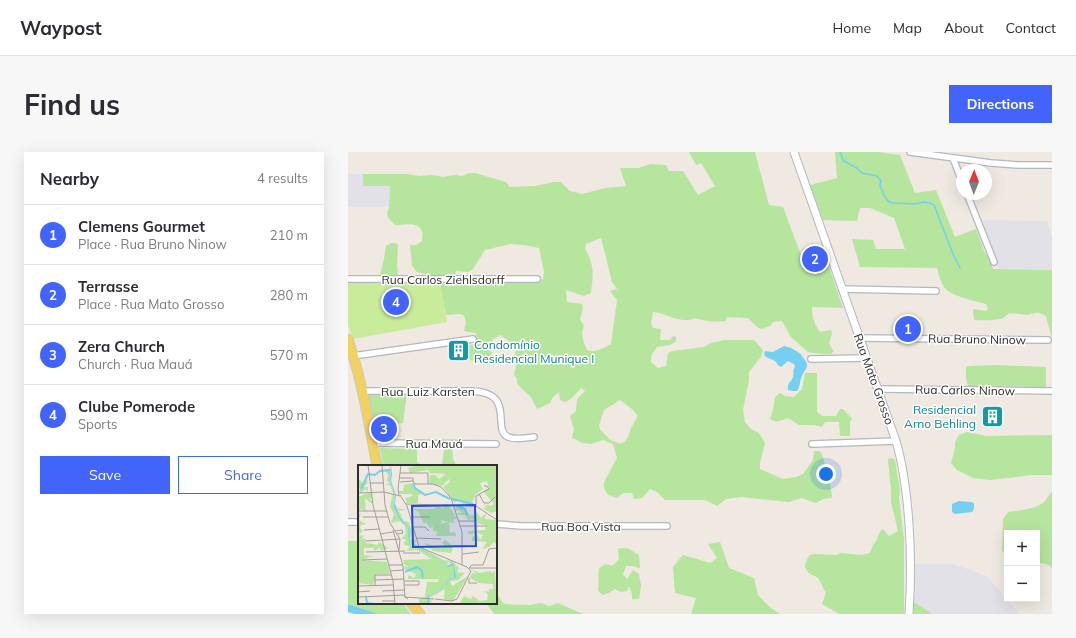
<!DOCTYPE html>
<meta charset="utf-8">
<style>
body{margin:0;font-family:Mulish,sans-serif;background:#f7f7f7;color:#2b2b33}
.controls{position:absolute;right:12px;bottom:12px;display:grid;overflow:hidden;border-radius:0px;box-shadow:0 4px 16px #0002}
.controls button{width:36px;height:36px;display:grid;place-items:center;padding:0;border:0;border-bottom:1px solid #e1e1e2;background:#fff;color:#2b2b33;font:20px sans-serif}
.compass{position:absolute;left:608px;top:12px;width:36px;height:36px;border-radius:50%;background:#fff;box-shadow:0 4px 16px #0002;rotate:1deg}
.you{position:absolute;left:478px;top:322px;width:14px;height:14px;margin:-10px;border:3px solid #fff;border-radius:50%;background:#1a73e8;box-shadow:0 0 0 6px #1a73e833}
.badge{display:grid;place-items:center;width:26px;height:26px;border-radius:50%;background:#4264fb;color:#fff;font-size:13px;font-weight:700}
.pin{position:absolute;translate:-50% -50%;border:2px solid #fff;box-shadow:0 1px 4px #0006}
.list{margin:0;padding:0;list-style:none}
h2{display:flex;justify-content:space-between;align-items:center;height:52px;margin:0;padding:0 16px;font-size:17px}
h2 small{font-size:13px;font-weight:400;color:#7c7c81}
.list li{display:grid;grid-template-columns:26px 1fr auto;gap:12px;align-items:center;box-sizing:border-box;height:60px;padding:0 16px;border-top:1px solid #e1e1e2}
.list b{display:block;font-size:15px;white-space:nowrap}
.list p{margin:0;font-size:13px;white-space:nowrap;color:#7c7c81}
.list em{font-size:13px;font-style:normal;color:#7c7c81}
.actions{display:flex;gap:8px;padding:12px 16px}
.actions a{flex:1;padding:9px 0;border:1px solid #4264fb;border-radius:0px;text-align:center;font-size:14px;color:#4264fb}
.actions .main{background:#4264fb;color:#fff}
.map{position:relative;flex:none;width:704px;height:462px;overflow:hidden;border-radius:0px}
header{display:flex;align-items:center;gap:24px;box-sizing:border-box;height:56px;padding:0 20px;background:#fff;border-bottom:1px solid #e1e1e2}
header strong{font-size:19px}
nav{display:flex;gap:22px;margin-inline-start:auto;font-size:14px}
.intro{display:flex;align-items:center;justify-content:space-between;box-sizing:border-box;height:96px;padding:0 24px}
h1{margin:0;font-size:28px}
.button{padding:10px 18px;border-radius:0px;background:#4264fb;color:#fff;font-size:14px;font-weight:700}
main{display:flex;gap:24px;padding:0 24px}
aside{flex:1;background:#fff;border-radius:0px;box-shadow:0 4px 16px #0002}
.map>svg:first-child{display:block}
.industrial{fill:#e3e1e8}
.green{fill:#b6e59e;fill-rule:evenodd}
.pitch{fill:#c9ec9a}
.water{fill:#75cff0}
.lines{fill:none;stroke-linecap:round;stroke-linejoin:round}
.stream{stroke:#75cff0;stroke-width:1.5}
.minor-casing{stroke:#b4b7c1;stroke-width:8}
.tertiary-casing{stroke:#b4b7c1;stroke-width:9}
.primary-casing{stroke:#c9c9c9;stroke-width:11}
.minor{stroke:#fff;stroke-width:5.5}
.tertiary{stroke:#fff;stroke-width:7}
.primary{stroke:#f2d163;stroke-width:9}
.labels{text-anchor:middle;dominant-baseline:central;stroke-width:3;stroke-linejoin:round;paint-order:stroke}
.street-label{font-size:12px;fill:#2e2e2e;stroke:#fff}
.culture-label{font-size:12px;fill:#0d838f;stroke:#fff;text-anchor:start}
.inset-river{fill:none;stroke:#75cff0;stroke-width:2}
.inset-road{fill:none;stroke:#a29e99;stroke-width:1}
.view{fill:#1d4ed8;fill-opacity:0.15;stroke:#1d4ed8;stroke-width:2}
.inset-edge{fill:none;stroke:#2e2e2e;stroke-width:2}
</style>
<header>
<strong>Waypost</strong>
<nav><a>Home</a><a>Map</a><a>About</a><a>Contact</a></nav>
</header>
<div class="intro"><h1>Find us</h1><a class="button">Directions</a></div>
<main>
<aside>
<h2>Nearby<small>4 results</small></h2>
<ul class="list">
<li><span class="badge">1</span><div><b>Clemens Gourmet</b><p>Place · Rua Bruno Ninow</p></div><em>210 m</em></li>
<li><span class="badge">2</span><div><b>Terrasse</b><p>Place · Rua Mato Grosso</p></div><em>280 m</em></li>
<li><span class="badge">3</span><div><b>Zera Church</b><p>Church · Rua Mauá</p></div><em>570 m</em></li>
<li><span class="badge">4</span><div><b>Clube Pomerode</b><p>Sports</p></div><em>590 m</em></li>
</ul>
<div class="actions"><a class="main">Save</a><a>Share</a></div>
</aside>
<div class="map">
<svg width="704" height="462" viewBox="0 0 704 462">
<rect width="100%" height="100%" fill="#efe9e1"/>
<path class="industrial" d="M0,22H15L16,34H42L41,55H0Z
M632,68L699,69L704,85V118L651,117Z
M567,412H605L639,424L671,462H584L566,450Z"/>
<path class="green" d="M341,0H407L421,53L435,55L457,114H481L495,156L464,155C464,165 466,172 472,180L483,178L484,182L481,192L486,199L483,202L465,201L460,200L443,185L434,169L425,170L422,174L413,177L409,175L400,166L379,165L378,169C367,171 357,169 347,166C333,173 319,161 305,160L303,172L305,176L313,177L312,188H322L325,184L328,185V189L322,193L309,195L303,204V210L310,216L318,214L320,201L324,199L356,195L363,191L376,188H406L415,198L413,205L401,220V228L395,258L397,270L403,277L411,281L417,291L412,311V317L435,327L448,325L455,322L465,308L466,299H471L474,302L482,330L484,346L475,347L468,351L454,346L441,350L393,345L378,347L369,354L357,348H317L309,340L302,337L294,346L286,347L284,341H275L269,346L260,343L256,336V330L269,306L265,292L255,288L243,292L235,291L224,286L226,277L222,264L228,259L229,247L237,239L233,236C228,241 223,249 216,250L212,248L211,240L205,245L202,251L189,257L182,244L174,237L169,231V227L166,222C169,213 170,199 163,191C160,188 156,186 153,183L145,187L143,197L144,209L140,213L122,208L119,194L129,191L128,181L116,179L118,170L116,164L112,162L98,163L91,127L77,122L69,120L64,114L62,93H68L74,89C74,86 75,81 74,79C70,69 55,73 47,73L41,67L39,62L41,55L42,34H15V22H59L71,24L84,23L95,25L107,23L114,24L122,21H127L158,30L162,35L188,34L205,30H213L222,39L234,42L257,36L278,34L272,16H291L302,12L318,13L321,19H335L350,43L367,34L353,11L348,13ZM253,86L264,130L269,137L262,139L269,148L263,192C256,196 248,201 239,198C236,191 232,182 236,174L232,167L235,157L234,152L219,150L218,138L236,144L243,141C245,123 247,114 237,97L238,92ZM162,92L176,93L191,96L196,120L195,127L188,130H170L146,131L106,129L108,119L120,120L125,117L137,98ZM272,248L284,257L290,264C288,268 285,272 283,276C280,285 281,287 273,292L262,288L252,277L251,273L256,258Z
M487,0H530L552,3L567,41L588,38L607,85L628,77L637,101L640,104L645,117L704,118V186L701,176L698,164C690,159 687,161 679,163C676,162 663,161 660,162C656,164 656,167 652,167C643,169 634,168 626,168L625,157L638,159L640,156L638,152C627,149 609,145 600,139C593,134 591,123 589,116L512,115L504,87L525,88L528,97H557L546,66L522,56H512L509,69L475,68L462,33L489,26Z
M43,91H48L50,93L49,116L50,121L49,123H32L36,107L38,94Z
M647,213L698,215V235L641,234H620L618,226V215L621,214Z
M457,221H469V260L474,264H488L492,257H495L504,267L502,270V284H492L491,270H477L474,275L466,273H451L440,266L428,270L422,267L425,258L427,245L432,241L437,244L446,245L454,237Z
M21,242H59L55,271L25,272L20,244Z
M619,280L638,284L704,283V323H684L642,328L625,326L609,318L603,311L607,296V290L611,283Z
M98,295H104L105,307L109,314H94L96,297Z
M32,296L69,297V310L74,314H35Z
M544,306L547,308L552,338L551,346L556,387V462H491L474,452L478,441C475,437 473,430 470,426C469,425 465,423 464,423C454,417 456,411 462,403L466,402L489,403L493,401L514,403L522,401C524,395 525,393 528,389C531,384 530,380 535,377L541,384L550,379L543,350V339L540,307Z
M704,340V417L701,413L693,411L689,413V381H659V406L654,398L655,367L660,360C670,359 688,357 696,350C699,348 700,343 704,340Z
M0,389H11V451H55L63,462H30L0,452Z
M372,390L381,416L406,426L410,443L423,456L432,462H343L348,446L327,441L325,415L335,403L362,411L369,406L360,392Z
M275,396L281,397L291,403L292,416L284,414H278L275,422L279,427L285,418L291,422L293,434L291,447H284V442L281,434L279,439L273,440L267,437L261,441L254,443L250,438C251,431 250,424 251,416L258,412L264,414L271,407L270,397Z
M148,441L156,452L182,453L193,451L201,454L210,451L235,462H146L139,452L124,453L123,451H148Z
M566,450L584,462H565Z"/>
<path class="pitch" d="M91,127L99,170L5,187L0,173V129Z"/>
<path class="water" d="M436,194L443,196L453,202C454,206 459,208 459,213C459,217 455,220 454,224C451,230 453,233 449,239H445L440,238C439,230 443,231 445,225C446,221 444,219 447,215L446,212L440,209L433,215L430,213C427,206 420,208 416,203L417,199L425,200Z
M611,349L623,350L626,351V357L624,360L607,362L604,360V352Z
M0,452L30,462H7L0,460Z"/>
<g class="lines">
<path class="stream" d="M492,0L495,8L510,17L514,21L529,24L533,29L532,34L537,45L541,50L547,51L567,52L576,50L582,51L586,53L605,102L612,116"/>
<defs>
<path id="minor" d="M562,0L643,11L670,13H704
M605,6L614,30
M619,42L646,110
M0,127H189
M494,137L588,139
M511,186L700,188
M5,204L125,187
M463,207L518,206
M530,237L704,239
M14,239H124C169,241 143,277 160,285C167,288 178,286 186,285
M24,291L148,292
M464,292L548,289
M0,370H11
M148,372L174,374H319"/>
<path id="tertiary" d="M446,0L548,289C556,316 559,344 561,372C563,402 563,432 561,462"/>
<path id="primary" d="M0,187C14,229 21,271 29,314
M63,451L72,462"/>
</defs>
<use href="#minor" class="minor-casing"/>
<use href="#tertiary" class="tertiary-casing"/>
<use href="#primary" class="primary-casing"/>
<use href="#minor" class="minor"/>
<use href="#tertiary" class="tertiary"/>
<use href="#primary" class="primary"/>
</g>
<defs>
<symbol id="building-square" viewBox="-11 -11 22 22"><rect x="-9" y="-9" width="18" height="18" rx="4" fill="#0f9aa8" stroke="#fff"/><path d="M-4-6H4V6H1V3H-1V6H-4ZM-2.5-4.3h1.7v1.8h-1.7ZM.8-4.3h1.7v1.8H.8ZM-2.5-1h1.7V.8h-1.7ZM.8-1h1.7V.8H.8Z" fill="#fff"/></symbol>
</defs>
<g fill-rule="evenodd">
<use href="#building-square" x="98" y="186" width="25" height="25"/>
<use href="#building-square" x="632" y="252" width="25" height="25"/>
</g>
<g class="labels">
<g class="street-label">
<text x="95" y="127">Rua Carlos Ziehlsdorff</text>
<text transform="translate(629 187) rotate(1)">Rua Bruno Ninow</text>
<text transform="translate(526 227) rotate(70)">Rua Mato Grosso</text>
<text transform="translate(617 238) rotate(1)">Rua Carlos Ninow</text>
<text x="80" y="239">Rua Luiz Karsten</text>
<text x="86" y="291">Rua Mauá</text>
<text x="233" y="374">Rua Boa Vista</text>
</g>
<g class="culture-label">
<text x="126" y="192">Condomínio<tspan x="126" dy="14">Residencial Munique I</tspan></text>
<text x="628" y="257" text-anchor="end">Residencial<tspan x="628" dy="14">Arno Behling</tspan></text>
</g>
</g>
<g transform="translate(10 313)">
<rect width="139" height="139" fill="#efe9e1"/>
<path d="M32,0V16L37,29L36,42L42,55L47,59L50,63L51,79L83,95L88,101L95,100L96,113H91L87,120L71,130L69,139H61V134L67,132L69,117H80L81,114H50V110L57,113L58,109L46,104L47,101L51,102L46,99L45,95L74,94L59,85L48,86L52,82L45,79L48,75L44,73L48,69L47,61L42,56L33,58L36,49L32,42L35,28L32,20H27L32,18L29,16L30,9L26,5L31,4ZM58,0H139V46L134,48L125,44L128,43L125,39L129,41V39L132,41L136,39L125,26L131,23L129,16L122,18L125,24L117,30L114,38L105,39L104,36L100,35L97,38L85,22L92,17L91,14L84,21L71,19L72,10H77L81,14L88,9L71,8L70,5L52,8L50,3ZM8,12L10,17L6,22H10V27L8,24L2,28L0,15L4,16L5,19ZM54,18L56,23L67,28L60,30V38H49L47,33L54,31V29H42L40,26H45L46,20ZM10,28H13L14,33L11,34L14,36V39L7,33L8,46L3,44L0,46V32ZM84,39H90L99,54H96V58L82,55L84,57L82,59L91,57L92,68L97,67L98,71H78L79,66H75V62L72,63L68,57L66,59L61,48L56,44H75L81,41L86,44ZM98,40H104L112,50H118L119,47L123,53L128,48L127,54L139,55V80L136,77L131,82L124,84L129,77L114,76V72L120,70L122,75L125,70L120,68L111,69L109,66L127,65L128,60L118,58L117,54L110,55L107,50H100L99,48H104L101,45L97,46ZM39,41L41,44H49L41,46L46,56L51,57L54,66L52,74L58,75L57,79L85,95L94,96L101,103L99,107L107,108L110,103L107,108L100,115L92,116L94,121L110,111L95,136L86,134L87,124L71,133L74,137L70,138L71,131L88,120L91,114L98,113L96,100L90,97L89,101L84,95L53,80L50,71L51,63L43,54ZM3,48L1,55L8,59L3,60L2,63L5,66L0,70L7,71L3,73L8,74V78L20,80L21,77L30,83L23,86L22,83L16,86V83H6V90L16,91L3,95L29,97L32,109H18L15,120L0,118V49ZM88,75L95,82L93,88L75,86L66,78L83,83L86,80L84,77ZM113,104L121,108L133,106V108L137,106L139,139H101L106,131L113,134L115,131L122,136L129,135L130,129L126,126L131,127V124H135V119L121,118L112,113L114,108L119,109Z" fill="#b6e59e"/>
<path d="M33,0L34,9L33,16L38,30L37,39L43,54L51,63L52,79L84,95L89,101L94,98L96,100L98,113L91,114L88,120L71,131V139L69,138L70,131L87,120L91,113H96L95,100L89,102L83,95L51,79L50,63L42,55L36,42L37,29L32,16Z" fill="#75cff0"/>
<path class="inset-river" d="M55,18L57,23L67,30L78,27L92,34M3,24L10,9L17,10L22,6L33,5M94,34L115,39M99,41L107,44L109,50M47,107L59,102L64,106L65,113M8,132L9,138L16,139"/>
<path class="inset-road" d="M10,0L15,40L35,116L37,139M24,0L27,40L32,58L42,74L41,85M42,8H70V19M42,13H55V16M42,17L55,16L57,19H75L83,22M12,18H26M83,22L93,33L104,67V100M0,28L26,27L42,31M121,29L126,38H131L137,32M41,30L40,24L43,0M42,30L49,41L61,82L109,102L113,106L99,134L94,136L77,134M48,39L118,41L139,55M118,41V31L131,24L129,21H126M0,46H16M16,46H29M5,52H30M53,52H72M100,56H117M102,61H129M56,62H67L71,66M6,65L21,64M35,65L45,101L47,133M37,66L44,65L45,68L39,69M22,69L35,67M58,73L83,74M8,76L42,74M8,87L47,86M45,88H62M105,89L121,87M4,95L29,94M31,100H45M111,103L114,100H125L131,84L139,83M111,103H139M32,106L45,105M111,113V118H119M17,115L46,114M46,116H61V120H46M0,121L35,120M17,121V110H33M24,126L46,125M0,127L12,126M0,132L47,130M50,134L47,132L76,134M24,136H37"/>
<path class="view" d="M117,40L118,81L55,82L54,41Z"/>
<rect width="139" height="139" class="inset-edge"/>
</g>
</svg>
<div class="controls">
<button>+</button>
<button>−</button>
</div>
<svg class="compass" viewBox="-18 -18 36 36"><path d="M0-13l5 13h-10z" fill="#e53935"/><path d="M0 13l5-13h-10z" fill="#7c7c81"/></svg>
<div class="you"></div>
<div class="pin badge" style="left:560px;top:177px">1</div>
<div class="pin badge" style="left:467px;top:107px">2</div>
<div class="pin badge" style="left:36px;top:277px">3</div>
<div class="pin badge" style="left:48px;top:150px">4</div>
</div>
</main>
